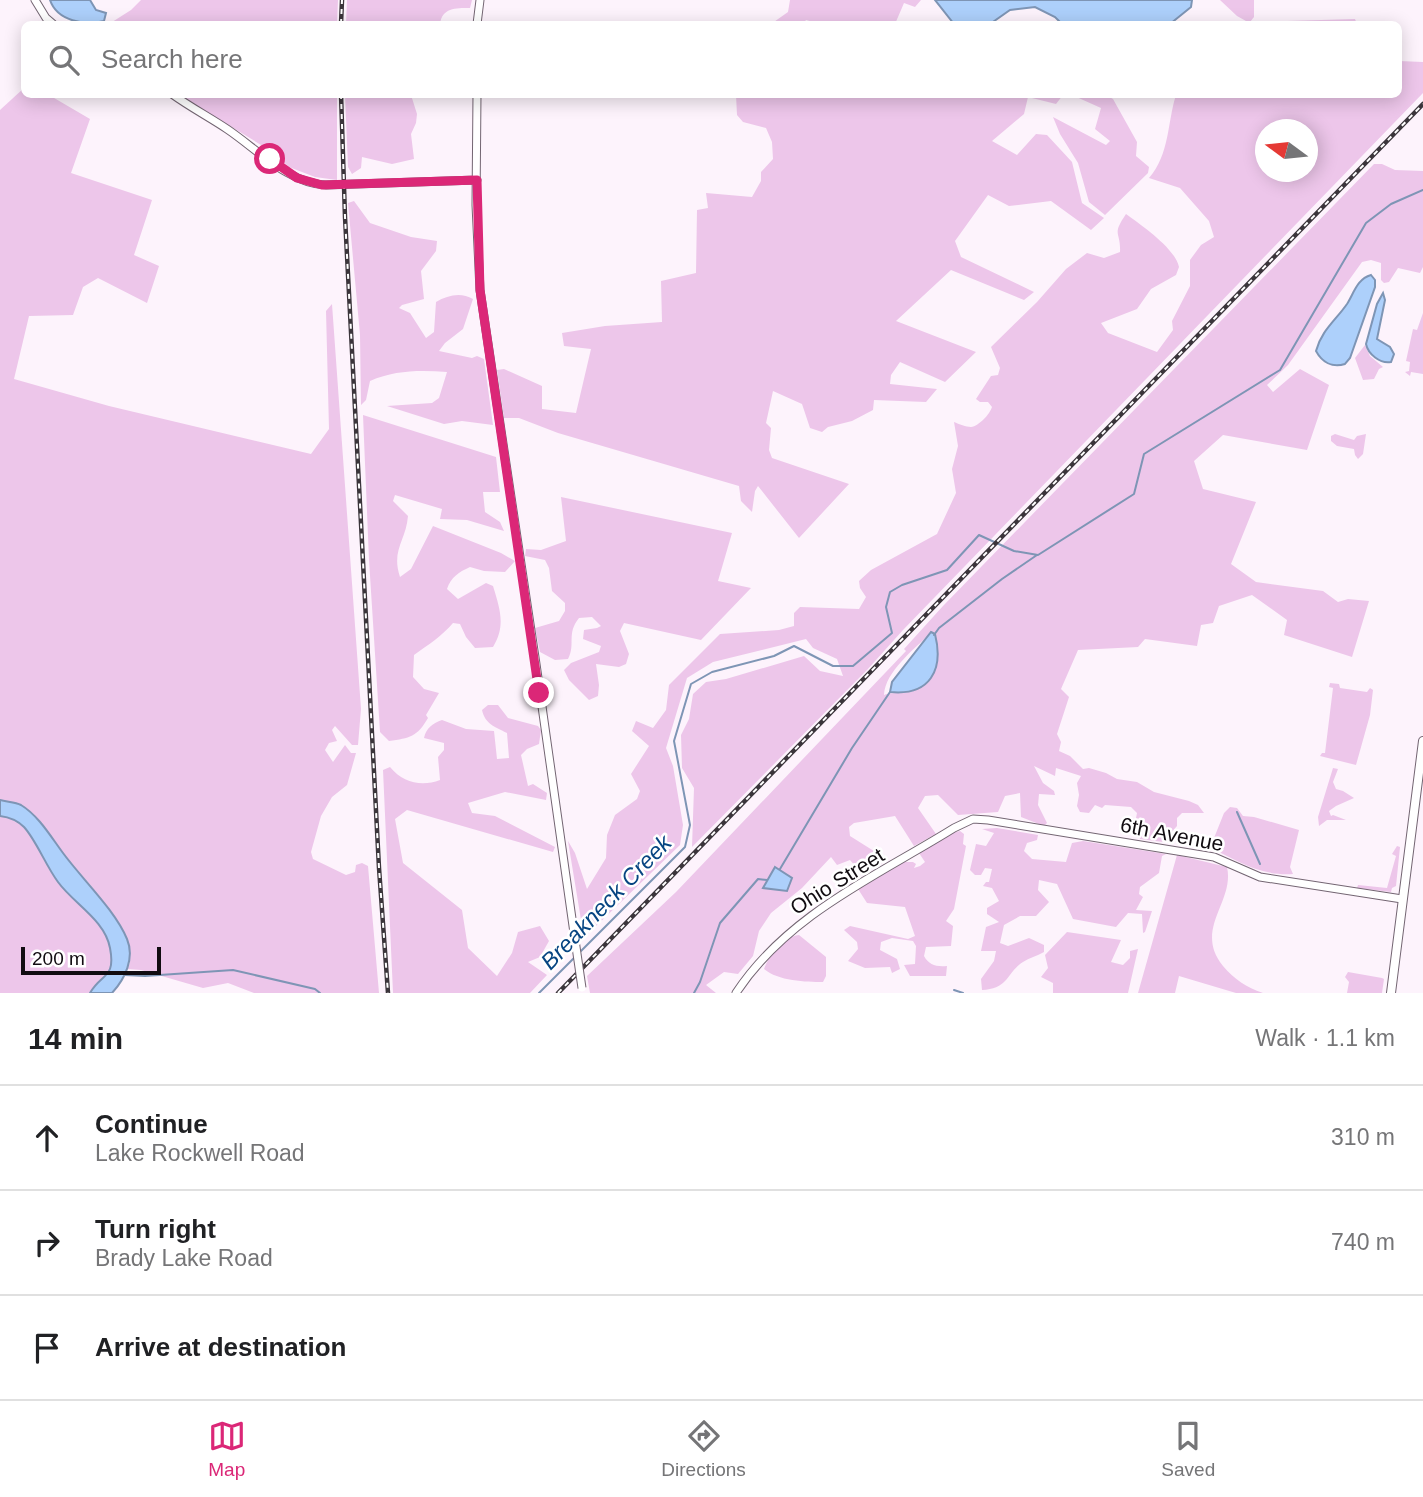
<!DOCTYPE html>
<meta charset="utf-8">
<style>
body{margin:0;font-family:Arial,sans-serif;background:#f6f6f6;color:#202124}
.compass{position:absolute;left:1255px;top:119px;width:63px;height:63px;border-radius:50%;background:#fff;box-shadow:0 4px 18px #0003;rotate:285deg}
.scale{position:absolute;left:21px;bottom:18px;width:140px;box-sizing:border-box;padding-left:7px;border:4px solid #110c11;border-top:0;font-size:19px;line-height:24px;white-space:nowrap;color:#110c11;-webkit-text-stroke:5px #fff;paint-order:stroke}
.stop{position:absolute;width:21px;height:21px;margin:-16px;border:5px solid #db2777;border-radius:50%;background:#fff}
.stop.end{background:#db2777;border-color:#fff;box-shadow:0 2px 7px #0008}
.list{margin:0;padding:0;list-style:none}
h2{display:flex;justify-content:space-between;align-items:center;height:91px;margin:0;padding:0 28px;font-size:30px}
h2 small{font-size:23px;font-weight:400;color:#757577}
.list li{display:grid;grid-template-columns:46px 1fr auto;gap:21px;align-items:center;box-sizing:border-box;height:105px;padding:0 28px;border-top:2px solid #e0e0e0}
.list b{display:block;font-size:26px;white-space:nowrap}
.list p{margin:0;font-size:23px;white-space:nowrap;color:#757577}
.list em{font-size:23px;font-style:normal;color:#757577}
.icon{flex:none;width:38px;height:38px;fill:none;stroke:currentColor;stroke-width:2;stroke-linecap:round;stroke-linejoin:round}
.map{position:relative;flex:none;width:1423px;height:993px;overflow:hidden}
.search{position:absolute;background:#fff;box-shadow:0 4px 18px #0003;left:21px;right:21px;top:21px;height:77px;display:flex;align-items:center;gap:18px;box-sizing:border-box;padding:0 24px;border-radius:10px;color:#757577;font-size:26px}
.sheet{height:406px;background:#fff}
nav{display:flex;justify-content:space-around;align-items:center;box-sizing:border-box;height:98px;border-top:2px solid #e0e0e0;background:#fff;font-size:19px;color:#757577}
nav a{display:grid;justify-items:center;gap:4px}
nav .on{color:#db2777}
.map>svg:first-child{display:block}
.green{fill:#edc6ea;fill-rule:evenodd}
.water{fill:#add0fb;stroke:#7e95b5;stroke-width:2}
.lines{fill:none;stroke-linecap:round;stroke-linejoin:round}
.stream{stroke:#7e95b5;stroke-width:2}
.secondary-casing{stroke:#736572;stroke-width:9}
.primary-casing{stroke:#736572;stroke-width:10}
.secondary{stroke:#fff;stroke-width:7}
.primary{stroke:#fff;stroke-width:8}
.rail-casing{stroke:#3b353b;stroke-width:4.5}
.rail{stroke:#fff;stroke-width:2;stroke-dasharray:5;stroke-linecap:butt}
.secondary-bridge-casing{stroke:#736572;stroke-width:9;stroke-linecap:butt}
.secondary-bridge{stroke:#fff;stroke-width:7}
.route{stroke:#db2777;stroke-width:9}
.labels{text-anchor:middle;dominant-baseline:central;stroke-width:5;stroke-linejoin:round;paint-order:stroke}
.street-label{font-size:21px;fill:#110c11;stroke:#fff}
.water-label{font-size:23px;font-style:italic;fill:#074582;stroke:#fff}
</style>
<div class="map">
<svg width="1423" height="993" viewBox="0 0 1423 993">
<rect width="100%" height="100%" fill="#fdf3fc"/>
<path class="green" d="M141,0H338L337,24H109L131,10Z
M347,0H472L470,8C455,8 442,8 440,24H346Z
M790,0H921L915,7L904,3L895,24H820L806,20L803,24H771L788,12Z
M1220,0H1254V17L1250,22L1355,19L1357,24H1233L1246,21L1237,16Z
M1399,61L1423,62V93L903,630L867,670L692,847L694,788L682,768L681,735L689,719L693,694L706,682L726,679L804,656L820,671L843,676L837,659L813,648L806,639L713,662L687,678L666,748L673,766L683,825L680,845L591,931L582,926L568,841L575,853L587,889L606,858L607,835L615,815L637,799L640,791L631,774L649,746L632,731L636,721L653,728L666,710L669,685L720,634L779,630L794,626V613L800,607L859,609L866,597L860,588L859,581L871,570L937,534L956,493L952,469L958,446L954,422C959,424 966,427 971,427C979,426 990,414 992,407L988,402H980L976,399L991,376L998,375L1000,368L991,347L1037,302L1066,269L1087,253L1104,258L1120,252C1121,231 1111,236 1126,214C1141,225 1175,248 1179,267L1176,275L1151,289L1137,309L1101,323L1108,333L1157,352L1173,330L1172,321L1190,286V260L1201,245L1214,237L1209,221L1180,188L1149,178C1170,154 1167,123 1176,95L1398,94ZM1266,130H1308V172H1266Z
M24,88V94L49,95L90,119L71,173L152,200L134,255L159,266L147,303L98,278L83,287L73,315L29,316L14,379L109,406L311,454L329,429L326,311L332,304L361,709L358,745H352L335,726L332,730L337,741L329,743L325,750L333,762L345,745L351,753H356L347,785L332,797L321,816L311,852L313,859L346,875L355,872L356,865L362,863L368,866L379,993H254L228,983L203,988L141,970L127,969L130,963L128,940L92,887L64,855L43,825L20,805L0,800V110Z
M179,95H337V180L315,177L289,167L271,151Z
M345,95H411L417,114L416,123L411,134L414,159L392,164L362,157L361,168L352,174L348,167Z
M736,95H1063L1056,104L1028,97L1024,114L992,141L1017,155L1036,134L1047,135L1072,162L1082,203L1104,218L1091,230L1051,201L1009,206L988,195L955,241L961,257L1034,292L1024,300L951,270L896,321L976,352L945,382L900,362L891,375L890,384L937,389L926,402L874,400L873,410L852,421L828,427L822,432L810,428L802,404L773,391L766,423L771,428L769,450L772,458L849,484L799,538L758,486L755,491L752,512L741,501L739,486L558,433L519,418H504L497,370L504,369L542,386V409L576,413L591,349L564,346L562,333L605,326L662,322L661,281L696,273L697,210L708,208L706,193L752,197L761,181V172L773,159L772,142L766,128L743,122L737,115Z
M1072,95H1106L1113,99L1137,142L1136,156L1149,167L1148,173L1105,215L1089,202L1078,163L1060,134L1053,117L1106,145L1110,141L1095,129L1101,108Z
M1374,164H1382L1395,170L1423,171V267L1420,273L1398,268L1389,282L1384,283L1381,280V263L1371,260L1362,262L1288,365L1267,385L1273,392L1300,369L1329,385L1307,450L1223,435L1194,461L1203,489L1256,502L1231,564L1256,582L1323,591L1338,602L1348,599L1369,601L1352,657L1284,635L1287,620L1252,595L1219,606L1213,623L1201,625L1197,646L1145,639L1138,647L1078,650L1061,689L1069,697L1057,734L1061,742L1059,751L1070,756L1083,769L1089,768L1106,773L1117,779L1137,782L1154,792L1189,801L1198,805L1204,813H1182L1177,818V826L1163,842L1140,839L1139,835L1144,826L1136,818L1137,813L1131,807L1105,805L1102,808L1095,805L1089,813L1080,812L1077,806L1079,795L1077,783L1081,776L1056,768L1055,776L1034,766L1043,783L1054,791L1055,795L1039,794L1038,805L1047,823L1044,826L1021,817L1020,793L1005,796L998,812L958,815L938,795L925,796L918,808L936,834L914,846L895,816L854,823L849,827L850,836L877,853L882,863L862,874L850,860L837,865L831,857L802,888L771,913L759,931L753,956L738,974L724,972L706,985L716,993H590L587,976L676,892L906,651L904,649L943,606ZM931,633L935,634L929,682C921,687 911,691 901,692C894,694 891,692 884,695C885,672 914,649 931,633Z
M354,201L370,223L411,237L437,241L436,251L421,271L424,299L402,305L399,308L410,313L426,338L434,332L436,302C448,295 461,292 473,299L463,329L445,343L439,351L472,358L477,356L484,359L493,425L462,421L444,424L387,406L432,403L439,398L447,372C420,370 395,370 370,381L366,400L361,405L360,335L348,203Z
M1423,313V374L1411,372L1410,376L1405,372L1409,371L1410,362L1406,361L1413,329L1417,330Z
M1365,345L1370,356L1383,367L1379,369L1374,379L1363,380L1355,358Z
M363,415L496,457L500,492H483L485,512L500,522L504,531L467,520L440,519L442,509L395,495L393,501L408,516C406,541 391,550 400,577L411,569L433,526L501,553L515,561L505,572L484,571L470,567C459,572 451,577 447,589L458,599L486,583L493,586C500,609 506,626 493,647L475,648L466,637L460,624L453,623C442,636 428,645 414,655L413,677L424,689L439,693L426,715L428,718C417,737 410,738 389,741L380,732L369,560Z
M1335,434L1354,440L1357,436L1366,434L1363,454L1358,459L1355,455L1354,449L1337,446L1331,441V436Z
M561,497L732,533L718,581L751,588L701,640L624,623L620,631L629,654L626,664L619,667L596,664L599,685L598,696L589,700L569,680L564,670L571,663L599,652L601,646L583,639L584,630L597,628L601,626L592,617L579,618C566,634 576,644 568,659L555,660L540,652L535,628L559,621L565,611V603L552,591L549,568L545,560L525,556L526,549L541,550L566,541Z
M1330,683L1339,684L1340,688L1367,692L1370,688L1373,690L1370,715L1356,765L1320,756L1322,753H1325L1333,688L1329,687Z
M488,705H498L508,718L538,726L541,730L539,744L527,749L521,755L528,786L533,784L547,793L546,800L505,792L468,803L472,813L495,816L555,847L553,852L407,810L395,819L403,863L462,910L468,948L497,976L512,953L518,932L540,926L549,941L540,957L528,962L547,975L530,993H393L383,770L390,767C403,783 422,787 440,780L438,757L444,750V743L424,738C426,728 433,723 442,720L466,729L494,731L497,759L509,758L507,733C495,727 485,724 482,710Z
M1333,768L1338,769L1333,782L1336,789L1343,791L1354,798L1336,806L1329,811L1331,816L1333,815L1346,820H1327L1319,826L1318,817Z
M1230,807L1237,808L1243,816L1254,817L1299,830L1290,867L1293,874C1258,876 1240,861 1210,848L1224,813Z
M0,816C8,817 18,821 24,827C35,839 46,867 58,882C74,904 105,920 110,948C116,978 101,973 90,993H0Z
M997,828L1038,835L1037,840L1027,843L1024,851L1032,859L1066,862L1072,843L1083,841L1166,854L1162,856L1159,873L1140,887L1139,894L1143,897L1136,910L1152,911L1145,932L1143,933L1142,914L1128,913L1116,927L1073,919L1057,884L1039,880L1038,890L1049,902L1036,916H1020L1004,925L1000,943L1008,946L1029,938L1044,945V952C1037,956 1029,958 1023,962C1007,972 1009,989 982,990L981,979L994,961L996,951H981L986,927L999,922L987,914V908L999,901L992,888L983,886L986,882H989L992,869L985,868L981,875H975L970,870L976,844L986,846L994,833L982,829Z
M960,831L964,834L963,844L966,846L954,909L946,921L953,926L951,946L926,947L924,956C929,965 936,967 947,966L946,976H910L904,965L915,964L916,946L913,941L892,938L881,942L880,950L897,959L900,969L892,973L890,967L865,968L848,961L858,949L857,942L844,930L850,926L908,939L915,936L905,907L867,903L858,889L904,862H913L916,864L914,868L920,866L925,862L919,853L952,833Z
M1397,846L1400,847L1396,886L1392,888L1391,892L1357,888L1358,885L1387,888L1396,856L1392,854Z
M1177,855L1227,867C1235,902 1193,929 1223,966C1235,980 1246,987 1263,993H1236L1179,976L1175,993H1138Z
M1067,932L1121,940L1111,962L1123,965L1130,958V951L1138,949L1128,993H1053V983L1041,977L1048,968L1045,955Z
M799,935L826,957V976L823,982C806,982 778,981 764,969C770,954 782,937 799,935Z
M1348,972L1382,978L1384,979L1382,993H1347L1349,982L1345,977Z"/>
<path class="water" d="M50,0H90L96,10L106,13L104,21C85,26 57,21 50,0Z
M935,0H1192L1191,7L1170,24H1062L1055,17L1035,7L1010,10L990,24H954Z
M1371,275L1375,280V287L1350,358L1345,364C1332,368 1322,362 1316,351C1321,331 1336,320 1347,304C1354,293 1357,279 1371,275Z
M1383,293L1385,300L1377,339L1390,347L1394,354L1391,362C1380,364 1368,354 1366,344L1377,304Z
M931,632L935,634C944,670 930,696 890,692L892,682Z
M0,800C6,802 15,802 21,805C39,816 51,837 63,853C82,879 115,910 127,939C135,958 125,979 112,993H90C101,973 116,979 110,948C105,920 74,904 58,882C46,866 36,840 24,827C18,821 8,817 0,816Z
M775,867L792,878L787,891L763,888Z"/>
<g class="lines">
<path class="stream" d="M934,635L939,628L1002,579L1037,555
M1237,812L1260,864
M780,869L852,748L890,692
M579,953L685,847L690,825L674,741L691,684L712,672L774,656L794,646L833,666H853L892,633L886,607L890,592L902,585L947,570L979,535L1014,551L1038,555L1134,494L1144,454L1280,370L1366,223L1391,204L1423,190
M125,975L145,976L233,970L315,989L320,993
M954,990L963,993
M539,993L575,957
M694,993L700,982L720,923L758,879L767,880"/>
<defs>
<path id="secondary" d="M35,0L46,18L53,24
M477,24L480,0
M172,94C190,107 209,117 227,129C257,149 289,184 326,185L477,180
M477,94L476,205L480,290L536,664L575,940
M736,993C788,914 877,876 954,828L973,819L988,820L1214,857L1260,877L1402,899"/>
<path id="primary" d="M1391,993L1423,741"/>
</defs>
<use href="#secondary" class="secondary-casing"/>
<use href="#primary" class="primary-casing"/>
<use href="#secondary" class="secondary"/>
<use href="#primary" class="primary"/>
<defs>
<path id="rail" d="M341,24L342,0
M341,94L345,217L379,868L388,993
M558,993L1423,104"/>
</defs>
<use href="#rail" class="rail-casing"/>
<use href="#rail" class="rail"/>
<defs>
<path id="secondary-bridge" d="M575,940L582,988"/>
</defs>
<use href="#secondary-bridge" class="secondary-bridge-casing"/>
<use href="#secondary-bridge" class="secondary-bridge"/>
</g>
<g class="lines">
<path class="route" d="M270,159L297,178L322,185L477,180L480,290L539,693"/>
</g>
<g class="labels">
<g class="street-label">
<text transform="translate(1172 834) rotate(11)">6th Avenue</text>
<text transform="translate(837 881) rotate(-32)">Ohio Street</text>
</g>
<g class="water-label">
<text transform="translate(606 902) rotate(-46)">Breakneck Creek</text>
</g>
</g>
</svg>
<svg class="compass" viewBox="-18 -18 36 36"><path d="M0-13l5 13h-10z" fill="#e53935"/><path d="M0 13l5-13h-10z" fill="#757577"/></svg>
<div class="scale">200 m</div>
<div class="stop" style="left:270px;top:159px"></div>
<div class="stop end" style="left:539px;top:693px"></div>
<div class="search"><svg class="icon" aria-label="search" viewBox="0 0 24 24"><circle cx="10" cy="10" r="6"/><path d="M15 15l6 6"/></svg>Search here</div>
</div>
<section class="sheet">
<h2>14 min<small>Walk · 1.1 km</small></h2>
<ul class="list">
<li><svg class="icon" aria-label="ahead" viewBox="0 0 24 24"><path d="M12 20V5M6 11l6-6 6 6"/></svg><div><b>Continue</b><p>Lake Rockwell Road</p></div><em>310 m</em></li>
<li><svg class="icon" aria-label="right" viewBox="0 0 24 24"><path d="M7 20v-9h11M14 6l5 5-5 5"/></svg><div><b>Turn right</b><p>Brady Lake Road</p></div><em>740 m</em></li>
<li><svg class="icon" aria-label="arrive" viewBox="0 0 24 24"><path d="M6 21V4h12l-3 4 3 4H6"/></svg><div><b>Arrive at destination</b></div></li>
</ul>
</section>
<nav>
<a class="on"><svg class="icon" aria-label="map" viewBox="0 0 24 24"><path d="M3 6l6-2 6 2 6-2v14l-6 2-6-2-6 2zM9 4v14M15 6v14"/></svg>Map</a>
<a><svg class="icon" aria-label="directions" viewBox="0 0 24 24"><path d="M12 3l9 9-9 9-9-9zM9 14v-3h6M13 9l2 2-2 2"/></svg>Directions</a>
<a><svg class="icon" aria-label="saved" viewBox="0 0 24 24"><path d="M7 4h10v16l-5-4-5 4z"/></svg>Saved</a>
</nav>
